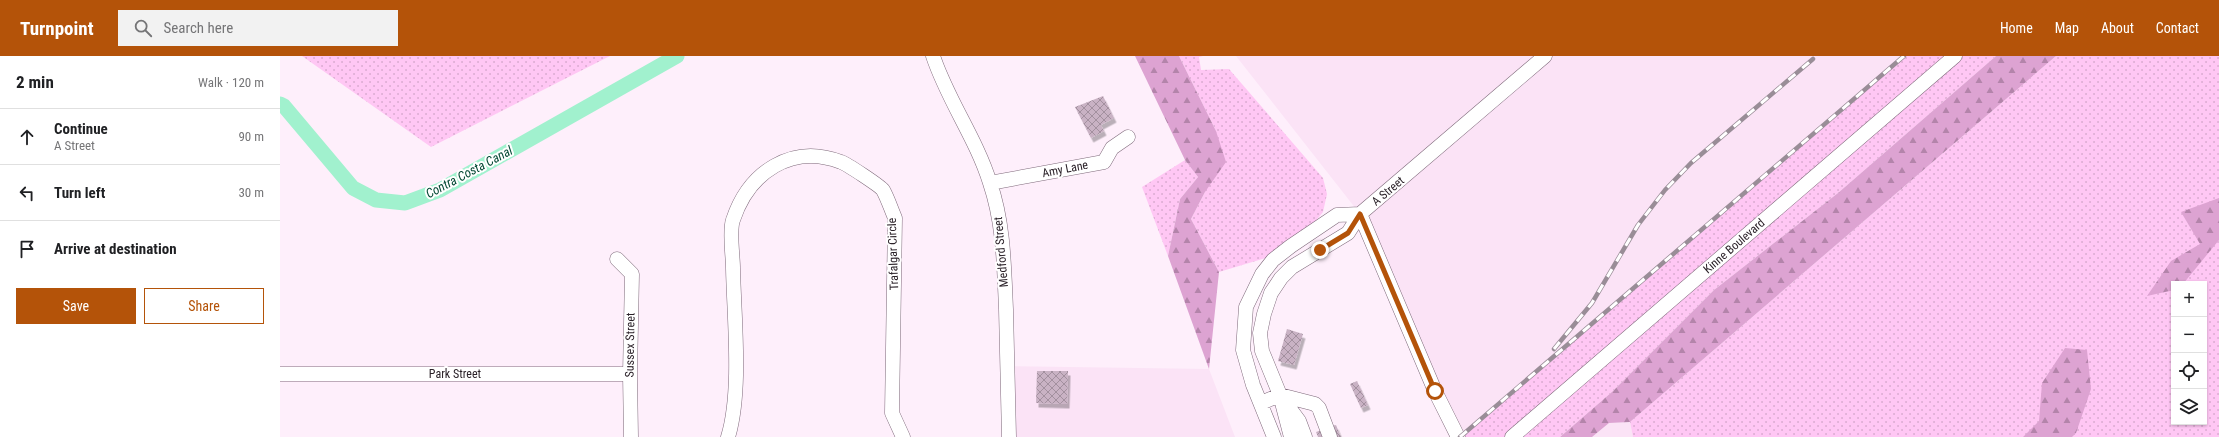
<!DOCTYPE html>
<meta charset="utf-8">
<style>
body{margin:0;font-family:"Roboto Condensed",sans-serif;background:#f2f2f2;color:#202124}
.controls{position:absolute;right:12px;bottom:12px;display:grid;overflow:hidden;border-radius:0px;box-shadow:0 1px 3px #0004}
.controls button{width:36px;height:36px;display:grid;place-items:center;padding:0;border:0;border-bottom:1px solid #e0e0e0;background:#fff;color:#202124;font:20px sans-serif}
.stop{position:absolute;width:12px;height:12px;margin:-9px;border:3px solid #b45309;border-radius:50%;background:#fff}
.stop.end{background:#b45309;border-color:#fff;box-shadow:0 1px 4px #0008}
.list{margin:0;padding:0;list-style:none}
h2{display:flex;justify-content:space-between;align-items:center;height:52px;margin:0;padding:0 16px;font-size:17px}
h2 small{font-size:13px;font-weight:400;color:#757577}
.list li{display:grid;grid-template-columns:26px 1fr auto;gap:12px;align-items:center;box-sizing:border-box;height:56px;padding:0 16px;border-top:1px solid #e0e0e0}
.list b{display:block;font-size:15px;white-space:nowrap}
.list p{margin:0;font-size:13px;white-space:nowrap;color:#757577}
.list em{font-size:13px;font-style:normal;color:#757577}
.actions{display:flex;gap:8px;padding:12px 16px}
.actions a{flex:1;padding:9px 0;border:1px solid #b45309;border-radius:0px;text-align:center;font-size:14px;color:#b45309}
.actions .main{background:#b45309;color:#fff}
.icon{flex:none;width:22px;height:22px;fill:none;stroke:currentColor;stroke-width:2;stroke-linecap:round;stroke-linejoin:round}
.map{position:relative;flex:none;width:1939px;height:381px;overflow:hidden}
header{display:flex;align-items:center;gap:24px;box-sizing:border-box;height:56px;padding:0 20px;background:#b45309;color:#fff}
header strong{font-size:19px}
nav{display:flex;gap:22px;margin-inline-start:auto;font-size:14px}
.search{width:280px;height:36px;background:#f2f2f2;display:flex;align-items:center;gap:10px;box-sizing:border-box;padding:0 14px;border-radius:0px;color:#757577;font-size:15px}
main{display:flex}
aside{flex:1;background:#fff}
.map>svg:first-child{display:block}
.built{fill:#fbe3f6}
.grass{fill:url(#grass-dots);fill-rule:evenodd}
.forest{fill:url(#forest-firs)}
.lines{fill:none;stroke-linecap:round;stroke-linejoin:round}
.canal{stroke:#a1f1ce;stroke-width:15}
.building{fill:url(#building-cross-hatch);filter:url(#shadow)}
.street-casing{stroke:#7e697a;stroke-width:15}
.street{stroke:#fff;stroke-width:14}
.rail-casing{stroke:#998d97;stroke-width:4.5}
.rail{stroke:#fff;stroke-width:3;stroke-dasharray:9;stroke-linecap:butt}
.route{stroke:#b45309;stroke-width:5}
.labels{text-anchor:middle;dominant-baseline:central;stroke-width:4;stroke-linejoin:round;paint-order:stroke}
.street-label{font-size:12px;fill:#2b2229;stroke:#fff}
.water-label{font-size:13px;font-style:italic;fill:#034833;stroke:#fff}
</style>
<header>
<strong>Turnpoint</strong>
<div class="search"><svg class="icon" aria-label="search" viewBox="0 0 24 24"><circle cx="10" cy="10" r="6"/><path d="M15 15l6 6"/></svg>Search here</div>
<nav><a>Home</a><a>Map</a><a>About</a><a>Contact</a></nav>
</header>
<main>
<aside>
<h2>2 min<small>Walk · 120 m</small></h2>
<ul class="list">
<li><svg class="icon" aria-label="ahead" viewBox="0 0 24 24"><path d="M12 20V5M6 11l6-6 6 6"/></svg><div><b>Continue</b><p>A Street</p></div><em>90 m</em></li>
<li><svg class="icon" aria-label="left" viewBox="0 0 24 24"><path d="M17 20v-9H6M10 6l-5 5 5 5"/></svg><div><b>Turn left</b></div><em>30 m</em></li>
<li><svg class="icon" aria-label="arrive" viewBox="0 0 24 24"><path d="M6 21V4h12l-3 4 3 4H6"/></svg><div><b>Arrive at destination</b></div></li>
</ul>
<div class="actions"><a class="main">Save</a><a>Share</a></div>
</aside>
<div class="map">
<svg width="1939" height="381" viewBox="0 0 1939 381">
<defs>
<pattern id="grass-dots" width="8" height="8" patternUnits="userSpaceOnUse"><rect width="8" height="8" fill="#ffc7f4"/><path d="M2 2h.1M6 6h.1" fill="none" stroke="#dbabd1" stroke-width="1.8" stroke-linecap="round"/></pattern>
<pattern id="forest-firs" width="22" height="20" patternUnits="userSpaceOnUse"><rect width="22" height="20" fill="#dda3d2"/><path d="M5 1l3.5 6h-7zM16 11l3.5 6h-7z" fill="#b384aa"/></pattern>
<pattern id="building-cross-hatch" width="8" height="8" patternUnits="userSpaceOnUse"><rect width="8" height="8" fill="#c9b2c4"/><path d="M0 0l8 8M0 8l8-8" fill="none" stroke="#a3909f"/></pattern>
<filter id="shadow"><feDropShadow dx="2.5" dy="4.5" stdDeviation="0" flood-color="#0004"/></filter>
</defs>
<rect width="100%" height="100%" fill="#feeffb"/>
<path class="built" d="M956,0H1624L1180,381L1080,158Z
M727,310L929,313L955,381H729Z
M1350,366L1353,381H1312L1329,367Z"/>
<path class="grass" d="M22,0H330L151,91Z
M899,0H923L919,1L921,14L949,13L1043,122L1047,138L1043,156L1034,167L989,201L939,216L911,163L925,136L936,75Z
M1624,0H1716L1558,137L1434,234L1333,335L1280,381H1180Z
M1776,0H1939V381H1353L1350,366ZM1894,228H1924V366H1894Z
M905,104L918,121L900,143L888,200L862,131Z"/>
<path class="forest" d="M855,0H899L936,75L946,106L925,136L911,163L939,216L929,313L888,200L900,143L918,121L905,104Z
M1716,0H1776L1350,366L1329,367L1312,381H1280L1333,335L1434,234L1558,137Z
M1939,142V184L1903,228H1894V234L1867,240L1891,205L1920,188L1901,156Z
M1785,292L1807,294L1811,333L1796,377L1792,381H1743L1759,365L1762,327Z"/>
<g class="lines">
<path class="canal" d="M0,48L4,50L73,132L96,144L125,147L160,134L397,0"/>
</g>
<path class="building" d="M823,40L834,62L821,69L824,75L811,82L795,51Z
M1007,273L1023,278L1014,309L998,305Z
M757,315H788L787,348L756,347Z
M1077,325L1088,349L1081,352L1070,328Z
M1056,369L1061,381H1038L1036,376Z"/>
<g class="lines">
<defs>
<path id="street" d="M653,0C668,45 696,82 710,127C724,168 724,211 726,253C727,296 728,338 729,381
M710,127L824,106L832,92L848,81
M337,203L352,218L350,318L351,381
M0,318H350
M1002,342L1019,365L1025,381
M981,347L1000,339L1035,348L1039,352L1050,381
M448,381C462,335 454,262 453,212C453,200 449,175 453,164C469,116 512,87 561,106C567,108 600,130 603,134C608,143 611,153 615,162L612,357L623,381
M994,381L973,329L963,294L966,251L982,218L993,204L1011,190L1057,159L1080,158
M1011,381L1000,339L982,295L980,277L984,258L991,237L1001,222L1012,211L1068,177L1080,158
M1178,381L1155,335L1080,158L1265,0
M1232,381L1675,0"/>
</defs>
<use href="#street" class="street-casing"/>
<use href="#street" class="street"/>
<defs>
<path id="rail" d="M1274,293L1312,247L1358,169L1385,134L1411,107L1533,3
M1180,381L1624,0"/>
</defs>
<use href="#rail" class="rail-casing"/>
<use href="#rail" class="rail"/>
</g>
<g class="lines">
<path class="route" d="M1040,194L1068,177L1080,158L1155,335"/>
</g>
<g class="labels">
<g class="street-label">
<text transform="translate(785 113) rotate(-11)">Amy Lane</text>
<text transform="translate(1108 135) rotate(-40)">A Street</text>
<text transform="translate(1454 190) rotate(-41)">Kinne Boulevard</text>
<text transform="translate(721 196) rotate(-95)">Medford Street</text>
<text transform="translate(613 198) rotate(-92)">Trafalgar Circle</text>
<text transform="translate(350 289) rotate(-89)">Sussex Street</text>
<text x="175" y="318">Park Street</text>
</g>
<g class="water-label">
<text transform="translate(189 116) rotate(-28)">Contra Costa Canal</text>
</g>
</g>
</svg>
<div class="controls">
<button>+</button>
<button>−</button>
<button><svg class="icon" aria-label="locate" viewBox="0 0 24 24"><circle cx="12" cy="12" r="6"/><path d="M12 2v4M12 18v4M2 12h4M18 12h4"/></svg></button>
<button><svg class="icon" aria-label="layers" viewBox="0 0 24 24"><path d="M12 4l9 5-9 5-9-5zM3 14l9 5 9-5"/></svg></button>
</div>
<div class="stop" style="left:1155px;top:335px"></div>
<div class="stop end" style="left:1040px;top:194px"></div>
</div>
</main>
